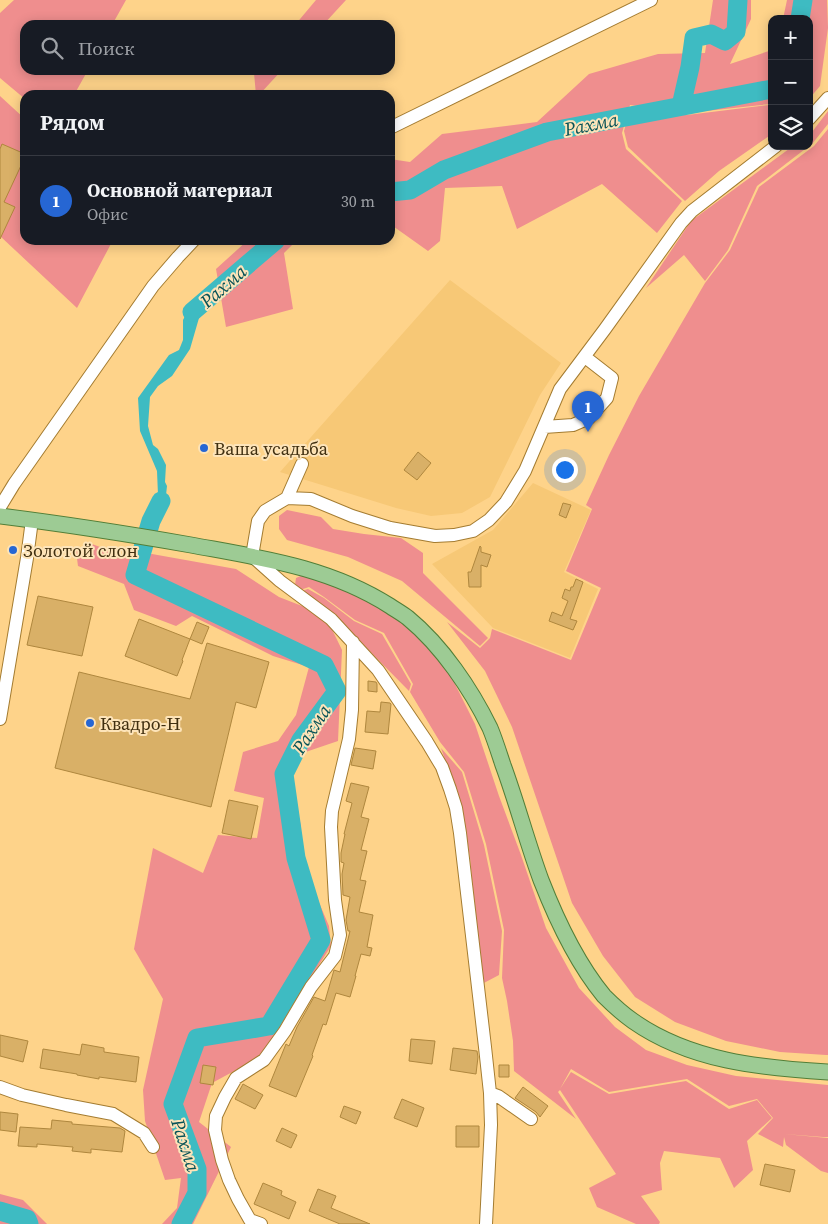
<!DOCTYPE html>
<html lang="ru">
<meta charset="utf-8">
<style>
body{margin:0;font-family:"Source Serif 4",serif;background:#20242c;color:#f1f3f6}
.controls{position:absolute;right:15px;top:15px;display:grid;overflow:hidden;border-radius:10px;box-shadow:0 2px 12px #0003}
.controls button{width:45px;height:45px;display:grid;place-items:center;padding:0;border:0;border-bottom:1px solid #363941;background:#171b24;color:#f1f3f6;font:25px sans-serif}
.you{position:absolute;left:564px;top:469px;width:18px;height:18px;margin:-12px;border:4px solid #fff;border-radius:50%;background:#1a73e8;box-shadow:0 0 0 8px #1a73e833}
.badge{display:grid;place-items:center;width:32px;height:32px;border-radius:50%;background:#2666d3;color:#fff;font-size:16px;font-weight:700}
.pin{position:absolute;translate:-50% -41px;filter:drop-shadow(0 1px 2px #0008)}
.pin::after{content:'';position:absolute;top:26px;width:18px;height:15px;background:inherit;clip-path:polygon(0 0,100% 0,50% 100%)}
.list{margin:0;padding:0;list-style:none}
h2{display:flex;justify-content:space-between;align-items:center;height:65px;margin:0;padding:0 20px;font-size:21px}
h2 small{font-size:16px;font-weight:400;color:#9ea1a6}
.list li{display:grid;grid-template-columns:32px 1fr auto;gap:15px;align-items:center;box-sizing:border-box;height:90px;padding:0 20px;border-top:1px solid #363941}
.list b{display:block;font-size:19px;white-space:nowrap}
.list p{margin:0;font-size:16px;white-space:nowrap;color:#9ea1a6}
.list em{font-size:16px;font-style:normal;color:#9ea1a6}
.icon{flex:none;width:28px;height:28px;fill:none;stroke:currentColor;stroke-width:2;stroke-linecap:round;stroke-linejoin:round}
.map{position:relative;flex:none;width:828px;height:1224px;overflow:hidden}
.search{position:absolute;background:#171b24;box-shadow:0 2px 12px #0003;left:20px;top:20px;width:375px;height:55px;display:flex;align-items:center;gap:12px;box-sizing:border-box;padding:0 18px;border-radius:15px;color:#9ea1a6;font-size:19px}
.panel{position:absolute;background:#171b24;box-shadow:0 2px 12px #0003;left:20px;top:90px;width:375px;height:155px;border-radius:15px}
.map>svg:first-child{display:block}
.built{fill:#f7c876}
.green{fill:#ef8e8e}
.water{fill:#3ebbc2}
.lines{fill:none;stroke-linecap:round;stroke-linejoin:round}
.river{stroke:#3ebbc2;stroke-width:19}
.building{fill:#d9b067;stroke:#af873e}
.minor-casing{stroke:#a47c31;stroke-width:14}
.major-casing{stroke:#527e37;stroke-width:17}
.minor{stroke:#fff;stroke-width:12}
.major{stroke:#9dcb94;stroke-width:15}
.poi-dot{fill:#2666d3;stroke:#fde4b9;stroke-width:2}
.labels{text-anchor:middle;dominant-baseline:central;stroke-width:4;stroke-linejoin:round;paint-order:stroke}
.poi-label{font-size:18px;fill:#402f10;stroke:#fde4b9;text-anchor:start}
.water-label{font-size:19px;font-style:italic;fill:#085357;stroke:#fde4b9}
</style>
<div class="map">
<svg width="828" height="1224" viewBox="0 0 828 1224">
<rect width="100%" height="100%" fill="#fed38a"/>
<path class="built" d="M450,280L561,363L540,395L490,497L462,513L431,516L396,508L280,472Z
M533,483L591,510L564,572L598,589L570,658L493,628L432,564L493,530Z"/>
<path class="green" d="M14,0H126L112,25H25V70H88L74,95H25V99L0,78V13Z
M316,0H346L323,25H295Z
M713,0H751V19L730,64L772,50V105L770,104L687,113L630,105L622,133L626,149L682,201L657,233L602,184L517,229L502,186L445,188L440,241L428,251L390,224V159L410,162L442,134L537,122L589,74L658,54L705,53Z
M787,0H827L828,28L820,86L809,99V19H783Z
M256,70H282L259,95H256L254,73Z
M0,96L25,119V240H113L77,308L0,236Z
M769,105L772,108V134L719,171L685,201L628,147L624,131L631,106L687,115Z
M828,111V124L812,144L809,146V134L812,132Z
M828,129V1055H826L780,1052L726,1041L675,1022L635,997L603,956L572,903L512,727L485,671L447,622L480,648L490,638L492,629L571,660L601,588L566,571L592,509L586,505L609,455L639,396L705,283L730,250L759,187L814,146Z
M793,146H809L757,186L728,250L705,281L684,255L646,288L691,221Z
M248,240H297L284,253L293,309L226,327L216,269Z
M287,510L321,517L333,529L364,534L401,538L423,553V573L488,638L480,646L402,581L348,557L287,540L279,529V516Z
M92,544L124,556L152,554L236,569L279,597L325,615L342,650L338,741L285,759L301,826L300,858L329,926L331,946L260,1057L212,1083L199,1122L231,1147L193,1224H162L177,1208L181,1178L165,1180L145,1121L143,1090L163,999L134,949L153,848L203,873L218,835L257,838L264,798L234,791L243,752L278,741L296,715L309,667L273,656L192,616L176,626L134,610L124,584L78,566L76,551Z
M303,575L357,592L396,615L428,643L452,678L475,724L499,796L521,855L546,928L579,988L615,1027L646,1050L687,1065L736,1076L828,1085V1137H823L784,1134L828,1138V1173L821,1171L786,1145L784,1137L783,1147L758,1134L773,1118L757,1099L729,1106L687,1079L609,1092L571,1069L560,1089L571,1072L609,1094L686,1081L729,1109L757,1100L772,1118L747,1141L753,1170L734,1188L720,1158L664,1151L660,1163L662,1190L641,1196L660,1222L659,1224H636L597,1207L589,1188L616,1174L560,1090L558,1092L576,1119L514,1071L513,1041L507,1001L502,978L504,930L486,844L464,772L440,742L410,692L413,684L384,633L355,620L324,597L309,587L300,590L295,585L296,578Z
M308,589L324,598L354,621L382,634L411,684L409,691L339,620L302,591Z
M441,748L462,772L484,845L502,931L499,975L482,984L470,858L463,812Z
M0,1194L23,1200L47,1224H0Z"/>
<path class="water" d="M205,293L214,300L199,318L190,349L172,376L158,386L150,397L148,426L153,445L158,449L166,465L165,482L167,486L165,504L157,517L155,525L146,523L158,495L157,471L140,431L138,398L169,355L179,350L183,340V320L188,310Z"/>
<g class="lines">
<path class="river" d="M800,19L803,0
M681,106L690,67L694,38L711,34L725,41L736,32L738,0
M390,192L410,190L444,170L547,132L772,89
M192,312L276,240
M161,501L151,521L135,575L324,665L337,691L301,740L284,774L296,858L321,940L269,1026L197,1038L173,1104L197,1169V1193L181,1224
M0,1211L27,1219L29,1224"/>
</g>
<path class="building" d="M2,144L25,154V157L4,202L15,207L0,239V149Z
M418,452L431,463L417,480L404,470Z
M563,503L571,505L566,518L559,515Z
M480,546L481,547V552L491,555L487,567L481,565V587H469L468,572H471Z
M576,579L583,582L570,619L577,621L573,630L549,621L552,612L562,616L568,601L562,598L565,589L570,591L571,587H573Z
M38,596L93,607L82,656L27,645Z
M139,619L190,639L182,660L183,661L177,676L125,656Z
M197,622L209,627L202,644L190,639Z
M207,643L269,662L256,708L236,702L211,807L55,768L79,672L190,699Z
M368,681L376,682L377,684V692L368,691Z
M381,702L390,703L391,704L388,734L365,732L367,711L380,712Z
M355,748L376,751L373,769L351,765Z
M351,783L369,787L361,817L369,819L361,850L367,851L360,880L366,881L359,912L373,915L367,947L372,948L370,956L361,954L355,976H356L350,997L336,993L326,1025L323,1024L312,1055L313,1056L296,1097L269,1086L286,1044L289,1046L297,1027L314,997L325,1001L334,970L340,972L350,931H348L346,920L350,897L343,895L342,874L344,863L341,862V853L345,834H344L352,803L346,801Z
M229,800L258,806L251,839L222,833Z
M0,1035L28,1041L23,1062L0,1056Z
M411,1039L435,1041L432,1064L409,1061Z
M82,1044L104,1048V1052L139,1057L136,1082L99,1077V1079L77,1075V1074L40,1068L43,1049L80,1055Z
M453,1048L477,1051L478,1057L476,1074L450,1070Z
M203,1065L216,1067L213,1085L200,1083Z
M499,1065H509V1077H499Z
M243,1084L263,1095L255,1109L235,1099Z
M523,1087L548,1106L540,1117L536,1112L515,1098Z
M402,1099L424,1108L417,1127L394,1118Z
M344,1106L361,1112L356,1124L340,1117Z
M0,1112L18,1114L16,1132L0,1130Z
M52,1120L72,1122V1124L120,1128L125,1131L122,1152L91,1149V1153L72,1151L73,1147L37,1144V1147L18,1146L20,1127L51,1129Z
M456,1126H479V1147H456Z
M282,1128L297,1135L291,1148L276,1141Z
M765,1164L795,1170L790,1192L760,1185Z
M263,1183L282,1191L281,1195L296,1202L289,1219L254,1204Z
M318,1189L336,1196L331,1208L370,1224H340L309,1211Z"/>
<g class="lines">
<defs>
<path id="minor" d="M809,119L828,98
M390,128L651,0
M544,427L573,425L589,418L607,398L612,378L585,357
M287,498L302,464
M0,507L14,484L153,286L178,257L194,240
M0,719L27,558L32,520
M0,1087L22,1095L66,1105L113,1114L144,1133L153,1147
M490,1093L498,1096L531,1119
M261,1224L250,1220L238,1199L229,1180L222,1160L215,1130L216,1116L225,1097L236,1078L264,1060L285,1031L311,987L335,956L340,935L335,900L331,827L332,811L349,739L352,710L353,642
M486,1224L491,1125L490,1093L485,1047L460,833L456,808L450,789L442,767L427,742L378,670L331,619L280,581L252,556L258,521L265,511L287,498L311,499L352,516L390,528L435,536L454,535L473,531L489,520L506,502L525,471L560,389L605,329L681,223L692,211L776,146"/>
<path id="major" d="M0,516C64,524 128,534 191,545C261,558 329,567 390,606C396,610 403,614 408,618C442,646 471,689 490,728C495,740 499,753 503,765C517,803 527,842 541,880C557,921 576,962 604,996C613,1005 623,1014 633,1021C690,1061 760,1068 828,1072"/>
</defs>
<use href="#minor" class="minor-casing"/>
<use href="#major" class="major-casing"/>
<use href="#minor" class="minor"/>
<use href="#major" class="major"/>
</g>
<g class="poi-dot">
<circle cx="204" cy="448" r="5"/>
<circle cx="13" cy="550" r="5"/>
<circle cx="90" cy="723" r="5"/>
</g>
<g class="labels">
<g class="poi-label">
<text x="214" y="448">Ваша усадьба</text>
<text x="23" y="550">Золотой слон</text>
<text x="100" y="723">Квадро-Н</text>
</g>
<g class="water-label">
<text transform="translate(591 124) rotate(-11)">Рахма</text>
<text transform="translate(223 286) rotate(-41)">Рахма</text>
<text transform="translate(311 729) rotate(-57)">Рахма</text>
<text transform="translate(186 1145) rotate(72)">Рахма</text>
</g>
</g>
</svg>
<div class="controls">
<button>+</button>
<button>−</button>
<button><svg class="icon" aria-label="layers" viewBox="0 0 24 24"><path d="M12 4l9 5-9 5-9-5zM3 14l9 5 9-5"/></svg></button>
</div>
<div class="you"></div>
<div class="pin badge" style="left:588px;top:432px">1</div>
<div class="search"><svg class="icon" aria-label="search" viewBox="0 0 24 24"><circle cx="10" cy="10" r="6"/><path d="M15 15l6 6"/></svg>Поиск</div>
<section class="panel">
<h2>Рядом<small></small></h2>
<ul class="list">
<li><span class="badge">1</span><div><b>Основной материал</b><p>Офис</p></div><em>30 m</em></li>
</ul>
</section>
</div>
